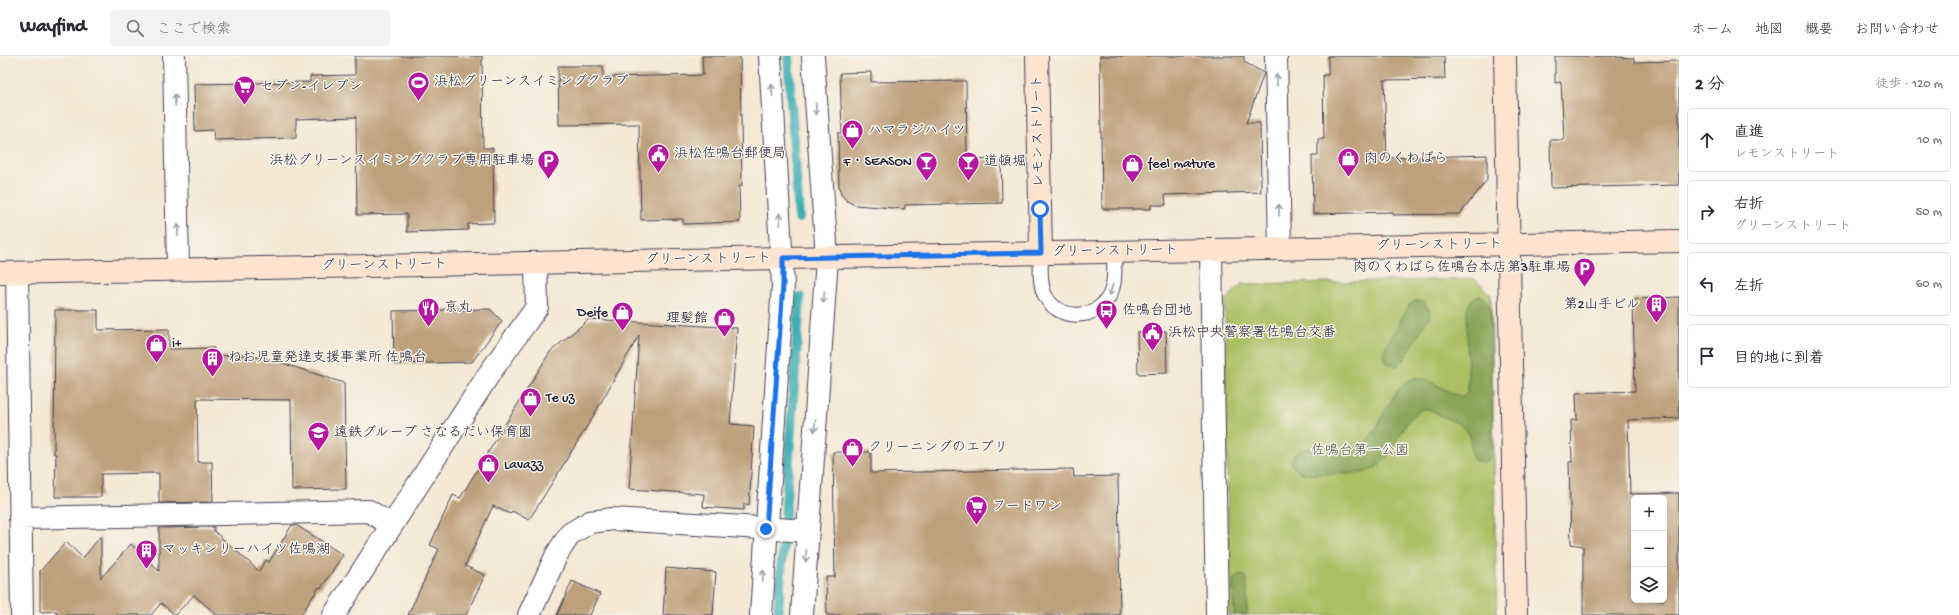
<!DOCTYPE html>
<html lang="ja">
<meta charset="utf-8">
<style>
body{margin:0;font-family:"Gochi Hand","Klee One",sans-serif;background:#f2f2f3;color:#2b2b33}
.controls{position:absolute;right:12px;bottom:12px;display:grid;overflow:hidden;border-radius:6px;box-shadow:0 2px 6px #0003}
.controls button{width:36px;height:36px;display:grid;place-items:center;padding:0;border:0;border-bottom:1px solid #e1e1e2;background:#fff;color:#2b2b33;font:20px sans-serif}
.stop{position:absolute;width:12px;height:12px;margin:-9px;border:3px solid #1a73e8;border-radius:50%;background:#fff}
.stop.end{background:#1a73e8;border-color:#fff;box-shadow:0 1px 4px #0008}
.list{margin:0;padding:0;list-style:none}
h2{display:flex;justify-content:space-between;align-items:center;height:52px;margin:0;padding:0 16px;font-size:17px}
h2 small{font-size:13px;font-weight:400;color:#7c7c81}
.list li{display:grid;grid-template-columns:26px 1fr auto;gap:12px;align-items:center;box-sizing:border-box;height:64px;margin:0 8px 8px;padding:0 8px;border:1px solid #e1e1e2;border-radius:6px}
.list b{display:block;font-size:15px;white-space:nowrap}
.list p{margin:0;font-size:13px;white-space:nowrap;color:#7c7c81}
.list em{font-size:13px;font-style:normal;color:#7c7c81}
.icon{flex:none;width:22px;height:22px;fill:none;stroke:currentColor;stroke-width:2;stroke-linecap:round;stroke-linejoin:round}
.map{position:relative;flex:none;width:1679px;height:559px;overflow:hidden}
header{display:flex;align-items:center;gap:24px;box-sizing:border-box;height:56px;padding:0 20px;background:#fff;border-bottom:1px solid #e1e1e2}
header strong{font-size:19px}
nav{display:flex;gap:22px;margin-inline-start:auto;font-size:14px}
.search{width:280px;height:36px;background:#f2f2f3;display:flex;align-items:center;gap:10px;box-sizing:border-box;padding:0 14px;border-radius:6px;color:#7c7c81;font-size:15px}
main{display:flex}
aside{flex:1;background:#fff}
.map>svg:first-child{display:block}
.green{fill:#abbf63;stroke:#66704f}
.forest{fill:#88a659;stroke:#55644a}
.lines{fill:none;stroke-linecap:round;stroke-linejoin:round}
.stream{stroke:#3daeb5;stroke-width:10}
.building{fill:#bda07c;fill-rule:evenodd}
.lane-casing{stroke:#424052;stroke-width:16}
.street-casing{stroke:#424052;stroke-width:24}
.secondary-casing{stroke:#424052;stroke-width:24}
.lane{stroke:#fff;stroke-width:14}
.street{stroke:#fff;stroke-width:22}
.secondary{stroke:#fde4d1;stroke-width:22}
.oneway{stroke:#9c9ca7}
.route{stroke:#1a73e8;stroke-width:5}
.labels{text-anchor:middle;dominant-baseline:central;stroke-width:3;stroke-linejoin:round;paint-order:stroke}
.poi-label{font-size:14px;fill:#22223b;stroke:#f7f3e8;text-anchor:start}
.street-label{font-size:14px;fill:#22223b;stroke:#f7f3e8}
.park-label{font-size:14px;fill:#525949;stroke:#f7f3e8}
</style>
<header>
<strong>Wayfind</strong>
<div class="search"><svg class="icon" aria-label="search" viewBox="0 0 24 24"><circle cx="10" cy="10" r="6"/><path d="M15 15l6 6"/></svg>ここで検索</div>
<nav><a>ホーム</a><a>地図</a><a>概要</a><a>お問い合わせ</a></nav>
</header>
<main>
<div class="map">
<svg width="1679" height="559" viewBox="0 0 1679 559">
<rect width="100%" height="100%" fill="#f7f3e8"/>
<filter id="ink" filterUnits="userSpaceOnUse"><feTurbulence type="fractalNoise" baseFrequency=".025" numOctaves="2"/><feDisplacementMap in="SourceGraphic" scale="8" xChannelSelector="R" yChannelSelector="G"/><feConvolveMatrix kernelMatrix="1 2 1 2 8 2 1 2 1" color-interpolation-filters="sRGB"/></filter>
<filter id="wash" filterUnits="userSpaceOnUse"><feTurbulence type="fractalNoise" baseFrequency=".012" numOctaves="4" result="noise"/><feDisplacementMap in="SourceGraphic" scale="16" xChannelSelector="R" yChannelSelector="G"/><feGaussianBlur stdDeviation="0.9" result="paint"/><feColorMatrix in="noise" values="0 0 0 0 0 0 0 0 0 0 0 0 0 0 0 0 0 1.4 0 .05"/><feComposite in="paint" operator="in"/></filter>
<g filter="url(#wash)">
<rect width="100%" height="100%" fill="#f5e8d5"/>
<path class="green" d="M1475,223L1491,239L1497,559H1229L1225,245L1241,228Z"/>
<path class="forest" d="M1480,240L1488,245L1490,254L1493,393L1490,402L1483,407L1474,404C1470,395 1472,385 1468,377C1463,368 1452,365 1443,361C1438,358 1429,352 1423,353C1403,357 1395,405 1371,414C1357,420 1339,417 1325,418C1310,418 1299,422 1291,406C1292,404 1293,400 1295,398C1306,385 1349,401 1365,386C1382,372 1393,326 1414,322C1427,319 1448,339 1462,340L1468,337L1467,252L1472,243Z
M1415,245L1423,246L1429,253V261L1403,305L1397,310L1389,309L1383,302L1384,294L1409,249Z
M1240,518L1245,520L1247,525V559H1234L1233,524Z"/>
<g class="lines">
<path class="stream" d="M788,0L799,162
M785,460L800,241
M778,559L783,489"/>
</g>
<g id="blocks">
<path class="building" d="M355,0H482L483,92H493L494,167L468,168V174L407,176V158L357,159L356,61L296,63V82L214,84L213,74L195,75L194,28L310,26V20L355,19Z
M702,0H740L742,130H739L740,166L683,168V163L641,164L639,68L559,69L558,10H603V21L703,19Z
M1100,0H1244V6L1264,17L1246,67H1260L1261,136L1165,139L1166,149H1151V153H1102Z
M1328,0H1444L1445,23L1384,24L1387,102L1487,99V124L1460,158L1393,159V156L1313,158L1312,100H1318V83H1324L1323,19H1328Z
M1555,0H1616V1L1634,2V6L1679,5V129L1551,132L1550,84H1564L1561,26L1555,27Z
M871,16V26L966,25L967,104L1001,103L1002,147L905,149V153L855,149L847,145L841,138L839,130L838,77H842L840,17Z
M1679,241V362L1628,364L1630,438L1679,437V559H1583V490L1571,488L1569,406H1572L1571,364H1577L1576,337L1635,335L1633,243ZM1634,442H1664V544H1634Z
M490,253L502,265L472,306L394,308L393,255Z
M55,254H98V274L169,273V293L214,292V300L250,299V301H263L344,327L346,433L292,434L291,344L197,343L198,406H212L213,446L159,447V417L101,418V441H55L56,398H54Z
M589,263L737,272L730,368L754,370L749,449L744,448V454L703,451L704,438L629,433L639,279L591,364L529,464L512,455L510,458L493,450L465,510L485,519L466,559H408L439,493L430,489L453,439L460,442L550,296Z
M1166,275L1167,317L1138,318L1137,276Z
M833,396H871V417L1073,413L1074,421L1118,420L1120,559H827L826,521H835Z
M292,469H296L343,499L321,532L319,531L301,559H217L194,539L175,559L161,547L151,559H57V555L40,556V515L66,486L83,502L101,480V522L131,488L159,515V472L214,471V475L259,515L266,504L269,506Z
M666,512L716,516L713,559H663Z
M572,525L600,538L590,559H557Z"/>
</g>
</g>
<g filter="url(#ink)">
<use href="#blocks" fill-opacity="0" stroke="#424052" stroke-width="1"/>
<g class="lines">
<defs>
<path id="lane" d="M1041,197C1041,210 1039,225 1044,237C1056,267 1100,265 1111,236C1116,224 1114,208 1114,196"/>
<path id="street" d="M174,0L178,213
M1276,0L1280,193
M1211,194L1217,559
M17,217L22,559
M20,462L369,455L391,469
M334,559L491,315L537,251L536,207
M529,559L557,498L570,478L590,466L613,463L808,475
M761,559L783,229L770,0
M802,559L827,202L813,0"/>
<path id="secondary" d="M1037,0L1041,197
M1505,0L1516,559
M0,217L1679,185"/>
</defs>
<use href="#lane" class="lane-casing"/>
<use href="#street" class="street-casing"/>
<use href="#secondary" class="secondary-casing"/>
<use href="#lane" class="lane"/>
<use href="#street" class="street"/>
<use href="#secondary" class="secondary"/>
</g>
<defs><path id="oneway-shaft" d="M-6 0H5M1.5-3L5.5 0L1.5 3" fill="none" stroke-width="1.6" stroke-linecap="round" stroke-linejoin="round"/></defs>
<g class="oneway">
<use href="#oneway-shaft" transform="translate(1277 24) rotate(-91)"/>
<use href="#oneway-shaft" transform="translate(772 34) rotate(-94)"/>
<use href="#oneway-shaft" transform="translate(175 44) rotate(-91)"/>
<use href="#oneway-shaft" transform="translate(816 53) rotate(86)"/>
<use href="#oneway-shaft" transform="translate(1279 154) rotate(-91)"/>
<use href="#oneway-shaft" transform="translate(780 163) rotate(-94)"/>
<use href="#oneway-shaft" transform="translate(178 174) rotate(-91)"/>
<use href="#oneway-shaft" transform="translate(1111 234) rotate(108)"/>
<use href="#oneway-shaft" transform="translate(824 241) rotate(94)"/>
<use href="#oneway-shaft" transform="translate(815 370) rotate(94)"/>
<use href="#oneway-shaft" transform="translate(806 500) rotate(94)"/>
<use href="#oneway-shaft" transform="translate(763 520) rotate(-86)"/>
</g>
</g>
<g class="lines" filter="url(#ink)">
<path class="route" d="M766,473L783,229V202L1041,197L1040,153"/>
</g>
<defs>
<symbol id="stadium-pin" viewBox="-11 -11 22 30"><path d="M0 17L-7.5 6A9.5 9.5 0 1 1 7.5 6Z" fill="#b5179e" stroke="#f7f3e8"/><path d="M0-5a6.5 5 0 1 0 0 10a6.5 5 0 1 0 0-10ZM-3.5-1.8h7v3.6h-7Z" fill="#fff"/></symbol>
<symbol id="supermarket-pin" viewBox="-11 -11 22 30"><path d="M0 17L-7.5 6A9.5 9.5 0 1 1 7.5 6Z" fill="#b5179e" stroke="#f7f3e8"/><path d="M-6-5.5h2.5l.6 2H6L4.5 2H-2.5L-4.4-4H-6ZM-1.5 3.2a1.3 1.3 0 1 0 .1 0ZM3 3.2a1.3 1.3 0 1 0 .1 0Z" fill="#fff"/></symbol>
<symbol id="shop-pin" viewBox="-11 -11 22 30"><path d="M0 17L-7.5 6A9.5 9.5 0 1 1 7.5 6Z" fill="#b5179e" stroke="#f7f3e8"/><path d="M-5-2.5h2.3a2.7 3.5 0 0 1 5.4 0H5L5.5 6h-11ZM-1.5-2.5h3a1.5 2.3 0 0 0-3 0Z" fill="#fff"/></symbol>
<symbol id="civic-pin" viewBox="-11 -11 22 30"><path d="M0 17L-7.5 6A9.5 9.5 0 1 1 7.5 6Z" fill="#b5179e" stroke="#f7f3e8"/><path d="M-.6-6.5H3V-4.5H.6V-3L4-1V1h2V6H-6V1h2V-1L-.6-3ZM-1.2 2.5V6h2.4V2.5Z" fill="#fff"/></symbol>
<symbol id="parking-pin" viewBox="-11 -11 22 30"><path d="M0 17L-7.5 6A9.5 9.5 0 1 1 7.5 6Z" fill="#b5179e" stroke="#f7f3e8"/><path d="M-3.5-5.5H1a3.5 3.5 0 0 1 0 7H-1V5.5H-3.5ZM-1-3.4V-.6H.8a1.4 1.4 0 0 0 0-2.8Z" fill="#fff"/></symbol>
<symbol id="bar-pin" viewBox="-11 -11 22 30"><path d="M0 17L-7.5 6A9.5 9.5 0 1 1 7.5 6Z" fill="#b5179e" stroke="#f7f3e8"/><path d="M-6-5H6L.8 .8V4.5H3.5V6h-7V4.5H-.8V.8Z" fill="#fff"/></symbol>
<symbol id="building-pin" viewBox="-11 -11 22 30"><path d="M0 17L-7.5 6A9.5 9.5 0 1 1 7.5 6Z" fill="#b5179e" stroke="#f7f3e8"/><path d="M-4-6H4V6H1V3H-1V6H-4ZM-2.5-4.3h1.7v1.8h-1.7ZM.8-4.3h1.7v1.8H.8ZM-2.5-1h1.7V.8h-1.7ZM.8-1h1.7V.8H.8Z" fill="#fff"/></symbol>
<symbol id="restaurant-pin" viewBox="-11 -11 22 30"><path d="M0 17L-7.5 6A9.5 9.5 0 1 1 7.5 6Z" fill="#b5179e" stroke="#f7f3e8"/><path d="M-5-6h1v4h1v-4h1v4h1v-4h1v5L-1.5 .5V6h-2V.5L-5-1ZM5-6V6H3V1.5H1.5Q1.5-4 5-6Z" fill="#fff"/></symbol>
<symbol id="bus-pin" viewBox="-11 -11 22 30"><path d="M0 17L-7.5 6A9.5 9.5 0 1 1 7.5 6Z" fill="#b5179e" stroke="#f7f3e8"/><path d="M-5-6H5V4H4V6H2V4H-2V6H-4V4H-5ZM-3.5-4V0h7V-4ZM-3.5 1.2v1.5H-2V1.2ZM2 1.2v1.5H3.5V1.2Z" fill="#fff"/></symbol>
<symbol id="school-pin" viewBox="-11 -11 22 30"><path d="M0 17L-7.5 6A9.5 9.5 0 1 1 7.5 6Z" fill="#b5179e" stroke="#f7f3e8"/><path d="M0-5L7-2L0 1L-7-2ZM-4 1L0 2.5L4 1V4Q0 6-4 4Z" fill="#fff"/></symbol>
</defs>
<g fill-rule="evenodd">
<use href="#stadium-pin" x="406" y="14" width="25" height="34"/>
<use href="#supermarket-pin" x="232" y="18" width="25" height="34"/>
<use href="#shop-pin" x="840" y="62" width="25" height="34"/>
<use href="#civic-pin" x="646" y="86" width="25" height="34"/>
<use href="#shop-pin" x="1336" y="90" width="25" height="34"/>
<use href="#parking-pin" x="536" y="92" width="25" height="34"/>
<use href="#bar-pin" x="914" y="94" width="25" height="34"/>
<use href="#bar-pin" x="956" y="94" width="25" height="34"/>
<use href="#shop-pin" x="1120" y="96" width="25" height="34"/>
<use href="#parking-pin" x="1572" y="200" width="25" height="34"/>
<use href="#building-pin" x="1644" y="236" width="25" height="34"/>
<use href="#restaurant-pin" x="416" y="240" width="25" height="34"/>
<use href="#bus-pin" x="1094" y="242" width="25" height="34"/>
<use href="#shop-pin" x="610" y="244" width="25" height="34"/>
<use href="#shop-pin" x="712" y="250" width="25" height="34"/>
<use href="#civic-pin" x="1140" y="264" width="25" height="34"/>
<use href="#shop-pin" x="144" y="276" width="25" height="34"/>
<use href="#building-pin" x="200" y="290" width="25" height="34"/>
<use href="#shop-pin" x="518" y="330" width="25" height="34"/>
<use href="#school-pin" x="306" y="364" width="25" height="34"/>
<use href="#shop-pin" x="840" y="380" width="25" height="34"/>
<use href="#shop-pin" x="476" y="396" width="25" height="34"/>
<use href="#supermarket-pin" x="964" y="438" width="25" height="34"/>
<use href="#building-pin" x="134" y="482" width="25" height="34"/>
</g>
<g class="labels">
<g class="poi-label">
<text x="434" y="26">浜松グリーンスイミングクラブ</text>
<text x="260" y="31">セブン-イレブン</text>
<text x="868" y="75">ハマラジハイツ</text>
<text x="674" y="98">浜松佐鳴台郵便局</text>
<text x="1364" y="103">肉のくわばら</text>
<text x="534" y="105" text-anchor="end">浜松グリーンスイミングクラブ専用駐車場</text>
<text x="912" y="106" text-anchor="end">F・SEASON</text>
<text x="984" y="106">道頓堀</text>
<text x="1148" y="108">feel mature</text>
<text x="1570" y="212" text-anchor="end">肉のくわばら佐鳴台本店第3駐車場</text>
<text x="1640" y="249" text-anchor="end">第2山手ビル</text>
<text x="444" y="252">京丸</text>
<text x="1122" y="255">佐鳴台団地</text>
<text x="608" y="257" text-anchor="end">Deife</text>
<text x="708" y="263" text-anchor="end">理髪館</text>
<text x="1168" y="277">浜松中央警察署佐鳴台交番</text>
<text x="172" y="288">i+</text>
<text x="228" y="302">ねお児童発達支援事業所 佐鳴台</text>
<text x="546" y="342">Te uz</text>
<text x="334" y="377">遠鉄グループ さなるだい保育園</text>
<text x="868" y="392">クリーニングのエブリ</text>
<text x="504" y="409">Lavazz</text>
<text x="992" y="451">フードワン</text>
<text x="162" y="494">マッキンリーハイツ佐鳴湖</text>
</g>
<g class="street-label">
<text transform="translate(1039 75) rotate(-91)">レモンストリート</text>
<text transform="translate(1439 190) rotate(-1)">グリーンストリート</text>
<text transform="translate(1115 196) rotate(-1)">グリーンストリート</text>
<text transform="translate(708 204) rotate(-1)">グリーンストリート</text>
<text transform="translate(384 210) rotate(-1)">グリーンストリート</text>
</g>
<g class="park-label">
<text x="1360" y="395">佐鳴台第一公園</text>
</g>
</g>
</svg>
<div class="controls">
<button>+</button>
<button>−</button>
<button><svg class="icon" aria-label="layers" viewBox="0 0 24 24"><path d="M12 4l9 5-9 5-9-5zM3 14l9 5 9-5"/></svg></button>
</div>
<div class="stop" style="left:1040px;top:153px"></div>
<div class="stop end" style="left:766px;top:473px"></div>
</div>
<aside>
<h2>2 分<small>徒歩 · 120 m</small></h2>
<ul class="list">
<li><svg class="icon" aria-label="ahead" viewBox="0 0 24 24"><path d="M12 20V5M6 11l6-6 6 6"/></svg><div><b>直進</b><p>レモンストリート</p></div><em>10 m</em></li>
<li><svg class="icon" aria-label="right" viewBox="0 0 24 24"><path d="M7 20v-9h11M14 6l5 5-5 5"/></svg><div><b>右折</b><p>グリーンストリート</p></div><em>50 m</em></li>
<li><svg class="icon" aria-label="left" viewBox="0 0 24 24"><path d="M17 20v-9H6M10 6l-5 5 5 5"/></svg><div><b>左折</b></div><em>60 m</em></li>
<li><svg class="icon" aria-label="arrive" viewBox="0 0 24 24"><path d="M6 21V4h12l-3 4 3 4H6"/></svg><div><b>目的地に到着</b></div></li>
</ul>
</aside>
</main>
